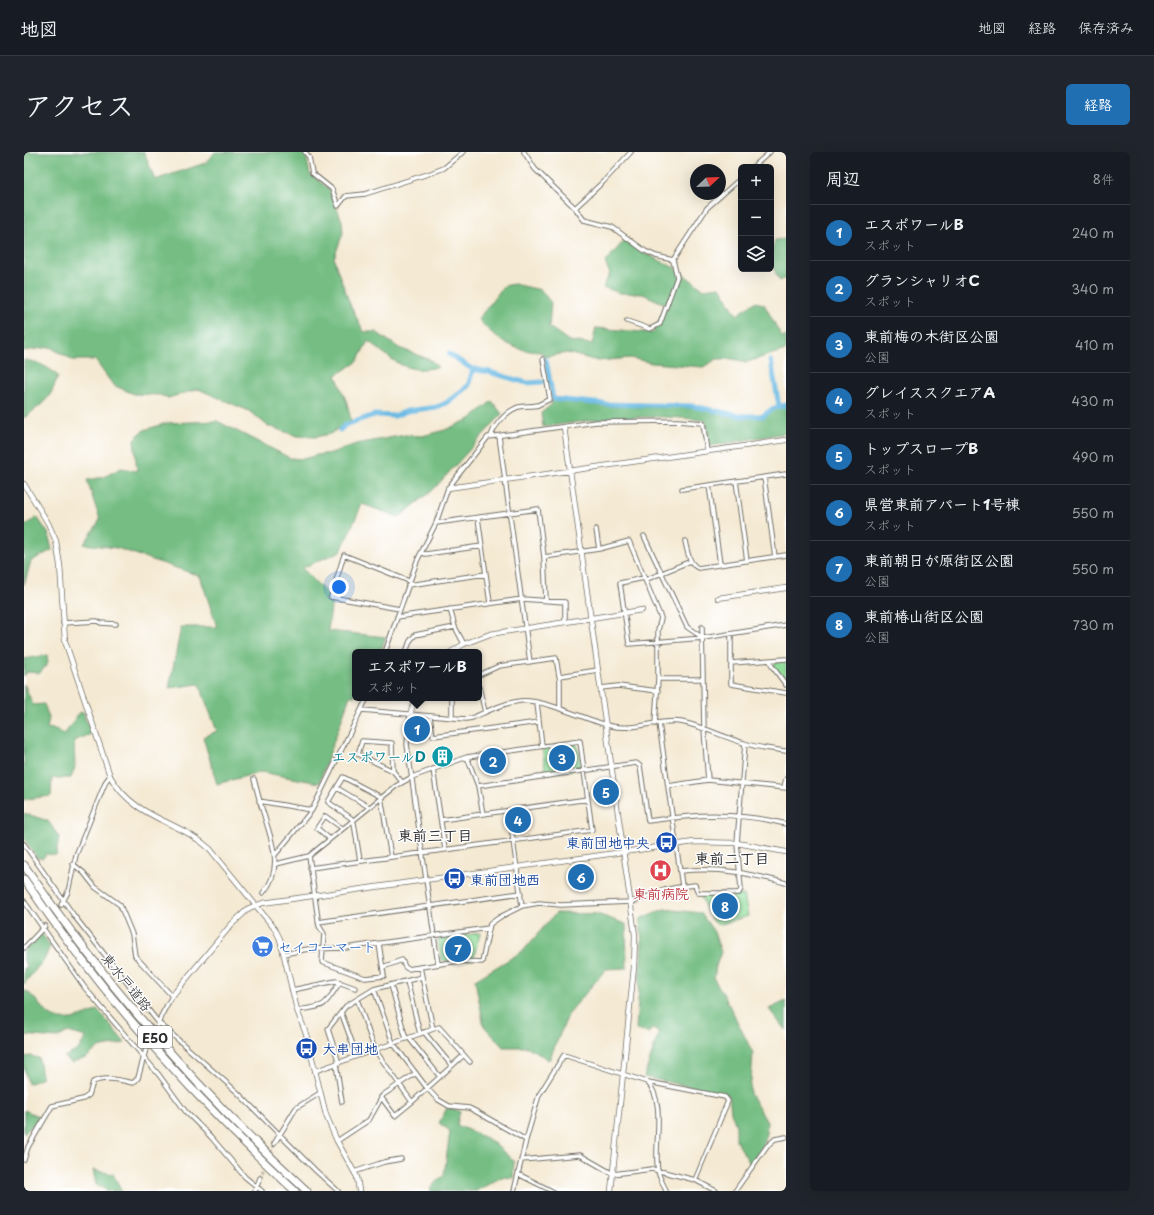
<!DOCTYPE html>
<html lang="ja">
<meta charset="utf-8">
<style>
body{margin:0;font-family:"Playpen Sans","Klee One",sans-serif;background:#20242c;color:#f1f3f6}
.controls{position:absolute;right:12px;top:12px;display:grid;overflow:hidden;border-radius:6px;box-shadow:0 4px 16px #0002}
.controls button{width:36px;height:36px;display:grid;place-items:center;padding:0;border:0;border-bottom:1px solid #363941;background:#171b24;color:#f1f3f6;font:20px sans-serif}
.compass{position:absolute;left:666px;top:12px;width:36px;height:36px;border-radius:50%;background:#171b24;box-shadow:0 4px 16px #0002;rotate:67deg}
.you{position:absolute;left:315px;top:435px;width:14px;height:14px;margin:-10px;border:3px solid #fff;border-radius:50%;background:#1a73e8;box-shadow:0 0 0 6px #1a73e833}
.badge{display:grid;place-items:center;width:26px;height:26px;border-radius:50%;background:#1f6fb2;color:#fff;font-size:13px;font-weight:700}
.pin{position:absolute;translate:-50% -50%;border:2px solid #fff;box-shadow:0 1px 4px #0006}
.popup{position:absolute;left:328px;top:497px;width:130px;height:52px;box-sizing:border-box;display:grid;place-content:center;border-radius:6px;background:#171b24;filter:drop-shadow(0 1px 3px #0005);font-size:13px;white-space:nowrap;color:#9ea1a6}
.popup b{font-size:15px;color:#f1f3f6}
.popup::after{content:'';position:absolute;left:50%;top:100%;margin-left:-8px;border:8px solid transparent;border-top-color:#171b24}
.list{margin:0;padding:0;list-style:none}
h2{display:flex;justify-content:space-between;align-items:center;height:52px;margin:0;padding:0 16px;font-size:17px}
h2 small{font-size:13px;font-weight:400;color:#9ea1a6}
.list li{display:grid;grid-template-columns:26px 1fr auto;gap:12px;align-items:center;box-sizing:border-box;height:56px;padding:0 16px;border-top:1px solid #363941}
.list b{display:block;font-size:15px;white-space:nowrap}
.list p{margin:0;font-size:13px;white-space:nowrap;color:#9ea1a6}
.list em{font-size:13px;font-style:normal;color:#9ea1a6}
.icon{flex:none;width:22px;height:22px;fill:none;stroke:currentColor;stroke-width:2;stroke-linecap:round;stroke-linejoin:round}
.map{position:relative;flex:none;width:762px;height:1039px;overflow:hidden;border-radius:6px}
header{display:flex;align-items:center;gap:24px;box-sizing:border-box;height:56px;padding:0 20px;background:#171b24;border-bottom:1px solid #363941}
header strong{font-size:19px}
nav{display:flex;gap:22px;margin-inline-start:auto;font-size:14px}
.intro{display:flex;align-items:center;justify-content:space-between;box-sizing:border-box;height:96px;padding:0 24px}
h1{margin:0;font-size:28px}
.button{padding:10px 18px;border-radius:6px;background:#1f6fb2;color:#fff;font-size:14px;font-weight:700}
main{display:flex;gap:24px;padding:0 24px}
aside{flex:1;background:#171b24;border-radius:6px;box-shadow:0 4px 16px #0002}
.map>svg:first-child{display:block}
.green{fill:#91de9b;stroke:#5e8463}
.forest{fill:#74bd83;stroke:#507457}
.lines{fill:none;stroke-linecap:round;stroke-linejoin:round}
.canal{stroke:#69bae4;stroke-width:5}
.minor-tunnel{stroke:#ccc3b1;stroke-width:3.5;stroke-dasharray:3.5 2;stroke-linecap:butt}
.minor-casing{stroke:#716e65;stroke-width:5.5}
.tertiary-casing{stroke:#716e65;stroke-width:6}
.motorway-casing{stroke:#716e65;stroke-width:9}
.minor{stroke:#fff;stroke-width:3.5}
.tertiary{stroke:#fff;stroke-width:4.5}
.motorway{stroke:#fff;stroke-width:7}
.labels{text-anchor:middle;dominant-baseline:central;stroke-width:3;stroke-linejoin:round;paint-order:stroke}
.shield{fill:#fff;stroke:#6b6b6b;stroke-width:1}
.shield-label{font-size:13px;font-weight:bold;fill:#2b2b2b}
.culture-label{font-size:14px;font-weight:bold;fill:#0d838f;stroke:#fff;text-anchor:end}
.transit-label{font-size:14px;font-weight:bold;fill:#164399;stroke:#fff;text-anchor:start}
.health-label{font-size:14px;font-weight:bold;fill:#be3a42;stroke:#fff}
.shop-label{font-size:14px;font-weight:bold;fill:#366cbe;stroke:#fff;text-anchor:start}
.street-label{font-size:14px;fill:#2b2b2b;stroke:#fff}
.neighbourhood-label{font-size:15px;font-weight:bold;fill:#2b2b2b;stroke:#fff}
</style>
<header>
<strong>地図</strong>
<nav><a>地図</a><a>経路</a><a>保存済み</a></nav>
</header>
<div class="intro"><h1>アクセス</h1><a class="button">経路</a></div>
<main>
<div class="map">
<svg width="762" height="1039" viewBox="0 0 762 1039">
<rect width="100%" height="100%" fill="#fff"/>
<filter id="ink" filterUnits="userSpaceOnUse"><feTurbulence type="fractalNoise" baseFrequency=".025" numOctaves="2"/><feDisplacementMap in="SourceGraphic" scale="8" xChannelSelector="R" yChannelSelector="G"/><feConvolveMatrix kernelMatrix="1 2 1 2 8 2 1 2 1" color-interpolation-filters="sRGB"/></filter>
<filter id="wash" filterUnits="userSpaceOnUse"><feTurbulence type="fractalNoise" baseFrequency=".012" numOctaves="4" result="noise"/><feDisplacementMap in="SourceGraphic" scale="16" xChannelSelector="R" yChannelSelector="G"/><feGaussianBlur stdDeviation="0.9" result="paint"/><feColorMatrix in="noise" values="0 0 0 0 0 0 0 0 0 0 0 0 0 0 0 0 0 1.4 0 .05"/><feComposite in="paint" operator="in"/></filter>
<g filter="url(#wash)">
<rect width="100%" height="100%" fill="#f4e9d2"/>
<path class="green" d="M762,509V529L750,514L751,511Z
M553,592L558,615L555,617L522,622L518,596Z
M679,743H720L724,764L694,773C684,766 682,756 677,745Z
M456,781L449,808C441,808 422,810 417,808L414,787L415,786Z"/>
<path class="forest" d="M0,0H120L131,28L181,11L191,0H278L282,4L286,22L305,37L318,69L319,81L310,106L312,114L327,155L340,180H352L375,196L407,208L414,215C380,223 370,208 344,189L333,210L312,223L323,251L327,268L306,282L291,285L273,284L244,274L225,259L174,237L144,246L136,243L110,242L89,233L71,208H49L26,195L0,199Z
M762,87V126L756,129C746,112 746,106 751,88Z
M601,88L620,101L651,116L679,137L696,135L713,163L731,150L740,152L758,185L762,183V198L723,210L709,207H693L679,215L628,211L606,206L574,209L543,201L520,205L517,200C488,199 472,187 454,167L480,134L490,132L517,138L527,151L525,175L545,189L568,192L572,176L629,181L643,153L619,142L596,141L579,135L586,122L581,110Z
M0,208C12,209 25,215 34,224C31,229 31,234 28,239C23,250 9,259 0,266Z
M528,248L581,254L673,256L718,266L739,265L749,258L762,254V281L686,294L682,269C629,260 573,267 519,275L517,261L527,253Z
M468,249L478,262L408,339L375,365L338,352L317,399L278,416L308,447L304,479L362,485L356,500H331V544H326L295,631L237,620L193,632L179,585L193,579L175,532L145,536L157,475H193L176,424L93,396L60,392L76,368L63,328L80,325L97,316L113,319L110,287L120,278L143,271L193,269L266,306L279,307L293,303L307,301L332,292L381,283L398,284L421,278L446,267Z
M13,365L24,381L28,398L7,409L0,433V375Z
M23,503L24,511L16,521L3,520L0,524V507Z
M0,532L9,553L20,552L25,566L23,576L34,578L40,583L55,561L59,560L67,582L50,589L51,615L47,626H28L27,644L2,647L0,649Z
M0,661L24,669L35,685L32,703L22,702L19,706H13L0,686Z
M640,757L677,761L690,780L697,800L692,814L690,827L700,843L729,901L726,942L743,970L741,990L726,1012L712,988V974L707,960L705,943L620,925L635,881L628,876L625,881L612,878L618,791L616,767Z
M532,761L573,762L602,772L603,816L582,817L545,861L525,908L504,895H479L460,874L451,828L499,799Z
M18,782L26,794L21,806L0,832V816H3L0,809V799Z
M0,838C10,843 14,852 22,860C37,874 58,865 74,858L101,891L74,896L62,906L47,911L40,905L54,898L62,885L44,880L33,886L0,883Z
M762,849V879L745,857Z
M7,904L15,906L18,926L4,932L0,916V905Z
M423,956L436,959L433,973L466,988L490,1009L489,1026L478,1025L452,1039H407L406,1036L420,1023L426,979L415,971Z
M0,958L16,965L0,982Z
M69,1018L89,1022L98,1039H82L81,1037L72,1033Z"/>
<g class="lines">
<path class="canal" d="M425,202L448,217L465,220L503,231L519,230
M522,208L529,247L581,252L668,254L717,264H739L748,257L762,253
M747,209L755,254
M316,278L321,273L350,263L371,264L383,259L413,255L422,251L444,234L448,221L452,217"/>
</g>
</g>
<g filter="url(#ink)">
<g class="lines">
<path class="minor-tunnel" d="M21,774L37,753
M236,1026L250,992"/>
<defs>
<path id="minor" d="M281,0L285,5L288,21L308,37L314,54L322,44L341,42L407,21L420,16L439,0
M500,0L511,17L551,56L560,68L588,75L621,99L632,104L649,108
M729,15L746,0
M551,56L580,29L607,0
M603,169L626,177L636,172L653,125L649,108L683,56L717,26
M467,284C470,274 482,260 492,256C499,253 507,255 514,253C518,251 522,249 526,247L519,207
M475,284L506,510
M740,325L751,405
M712,329L723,409
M685,333L696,412
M658,337L762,322
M454,366L466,451
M412,371L514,357L520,405L522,448
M572,377L575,397
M620,384L663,475L679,486
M661,389C663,398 665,412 674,416L762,403
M398,401L402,402L458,394
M520,405L575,397L605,389L637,466L634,478V527L631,572
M620,426L596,431L605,492L679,486L762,473
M621,428L667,409
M384,433L462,422
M376,457L307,445L320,403L385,429
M426,457L431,475L440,492
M373,465L498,447L541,450V470
M39,471L73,469L77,471L92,472
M678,475L680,577L684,628
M707,482V532L762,541
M361,500L393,409L412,371L424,336L464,285L572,270L654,269L679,271L683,299
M382,500L386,489L391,483L431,475
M746,509L748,514L762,533
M707,511L762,507
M455,523L475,514L532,506L536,529V557
M536,524L574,518
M634,527H679
M455,535L461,560
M577,536L594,534L634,539
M428,546V566
M513,551L518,594
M338,558L442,567L448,566C464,559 479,551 496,549C520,546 563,569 587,574C612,579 633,567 657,570C678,574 699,585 720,591C734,596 748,597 762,599
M386,563L383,592L414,812
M406,565L409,584L515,570
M635,571L658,734
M443,605L454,634L459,662
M409,617L421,697
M369,619L334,602L338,589L368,591L369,619L378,630
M230,627C233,639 236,651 240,663C248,690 260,717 239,741
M454,634L612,611L616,614L624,669C673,662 714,660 762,672
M644,634L684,628L762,636
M760,635L762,627
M313,636L345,655
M235,649L288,658
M485,659L498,754
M417,668L564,647
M306,687L293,676L301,664L318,676
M0,692L51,765L134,870L213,940L292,1019L314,1039
M251,703L288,658L343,546
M285,704L295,774L300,782L298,810L341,826L360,824L355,792
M336,709L330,671L327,666L304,650L319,625L357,645L367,705
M49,712L60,721L71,735L96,753L108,782L111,804L148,844L137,864L132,879
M252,712L285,704L372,634L388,625L443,605L556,589L568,678L286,716
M656,719C697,715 723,721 762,731
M0,749L61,836L135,923L162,960L187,985L221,1025L238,1039
M37,753L44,740L52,703L82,629L86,624
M294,770L497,741
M0,796L21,774
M260,802L284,797L321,796L465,776
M359,815L378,808L381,815L384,817L435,809L458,810L466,772L476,765L498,754L515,751L537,753L606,750C618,749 625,743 636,739C648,736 659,734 671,733L674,741H715L717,737L713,691L721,592
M396,815L409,877
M383,829L396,882
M367,833L382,887
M350,837L369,891L403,936L413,947L425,954L445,956L453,960L502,988
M268,838L312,829L331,836
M333,847L351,898L388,950L440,903
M273,858C303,854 299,856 316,830
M317,860L333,904
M400,880L428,914
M385,886L416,925
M315,911L304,877L322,854L350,837L398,825
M312,912L318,950
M291,919L415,875L446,910
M624,930L701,945L704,949L671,1028
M357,945L371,964L388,950
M313,989L345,968L359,943L392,921
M250,992L272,956L296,941
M0,1008L4,995L28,954L59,947L65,943L69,930C81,924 96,928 109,931L114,926L122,897
M497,1008L556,1003L589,1022L628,1017L671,1028L692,1039
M330,1020L360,1010L377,1007
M494,1022L528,1039
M231,1039L236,1026
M490,1039L502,988L515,943L540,903L623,930C643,949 629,995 634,1019C635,1025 640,1033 642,1039
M711,1039L743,994L751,987L762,985"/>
<path id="tertiary" d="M540,275L611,783L610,815L587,1039
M0,332L24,371L32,389L36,413L41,489L86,624C111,668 153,667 186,697L251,777L256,787L273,858L282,882L302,963L313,989L333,1025L335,1039
M424,336L762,288
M694,446L762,436
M427,500L440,492L466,482L618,458
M386,563L391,546
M148,844L207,773L225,756L239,751L670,690L713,691L762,700"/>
<path id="motorway" d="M0,713C81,833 176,941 283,1039
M0,727C77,842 169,945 271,1039"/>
</defs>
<use href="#minor" class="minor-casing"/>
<use href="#tertiary" class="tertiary-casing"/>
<use href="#motorway" class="motorway-casing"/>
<use href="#minor" class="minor"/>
<use href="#tertiary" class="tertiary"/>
<use href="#motorway" class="motorway"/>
</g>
</g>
<defs>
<symbol id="building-disc" viewBox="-11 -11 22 22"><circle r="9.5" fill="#0f9aa8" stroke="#fff"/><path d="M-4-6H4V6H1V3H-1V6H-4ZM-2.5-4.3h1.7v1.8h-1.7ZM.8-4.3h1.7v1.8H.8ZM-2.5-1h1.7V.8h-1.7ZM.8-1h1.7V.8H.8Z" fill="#fff"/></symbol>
<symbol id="bus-disc" viewBox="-11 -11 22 22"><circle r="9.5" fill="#1a4fb4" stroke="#fff"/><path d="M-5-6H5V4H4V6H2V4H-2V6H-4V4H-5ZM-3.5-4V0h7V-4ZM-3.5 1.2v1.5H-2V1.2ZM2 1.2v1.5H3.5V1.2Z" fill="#fff"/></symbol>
<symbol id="hospital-disc" viewBox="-11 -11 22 22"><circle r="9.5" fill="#e0444e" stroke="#fff"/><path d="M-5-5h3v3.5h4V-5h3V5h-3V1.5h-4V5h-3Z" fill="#fff"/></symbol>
<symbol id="supermarket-disc" viewBox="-11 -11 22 22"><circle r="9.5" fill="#3f7fe0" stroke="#fff"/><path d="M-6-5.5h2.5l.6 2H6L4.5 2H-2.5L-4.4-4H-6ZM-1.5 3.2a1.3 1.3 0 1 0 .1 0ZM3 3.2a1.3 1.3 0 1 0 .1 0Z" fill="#fff"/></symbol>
</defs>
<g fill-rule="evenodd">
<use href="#building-disc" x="406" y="592" width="25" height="25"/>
<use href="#bus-disc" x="630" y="678" width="25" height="25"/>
<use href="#hospital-disc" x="624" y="706" width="25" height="25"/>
<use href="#bus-disc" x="418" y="714" width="25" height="25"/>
<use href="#supermarket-disc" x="226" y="782" width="25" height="25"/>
<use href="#bus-disc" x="270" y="884" width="25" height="25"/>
</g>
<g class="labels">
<rect class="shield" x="114" y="874" width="34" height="22" rx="3"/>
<g class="shield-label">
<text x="131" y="885">E50</text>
</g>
<g class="culture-label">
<text x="402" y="604">エスポワールD</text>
</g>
<g class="transit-label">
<text x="626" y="690" text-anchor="end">東前団地中央</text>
<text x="446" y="727">東前団地西</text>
<text x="298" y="896">大串団地</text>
</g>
<g class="health-label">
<text x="637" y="741">東前病院</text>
</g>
<g class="shop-label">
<text x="254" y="794">セイコーマート</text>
</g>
<g class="street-label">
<text transform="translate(103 830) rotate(51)">東水戸道路</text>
</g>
<g class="neighbourhood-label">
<text x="411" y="682">東前三丁目</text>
<text x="708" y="705">東前二丁目</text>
</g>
</g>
</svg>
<div class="controls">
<button>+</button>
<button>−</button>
<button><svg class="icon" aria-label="layers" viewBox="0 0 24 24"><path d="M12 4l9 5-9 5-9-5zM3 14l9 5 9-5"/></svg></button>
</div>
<svg class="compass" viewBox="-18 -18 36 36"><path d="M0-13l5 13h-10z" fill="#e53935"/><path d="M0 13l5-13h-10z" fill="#9ea1a6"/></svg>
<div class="you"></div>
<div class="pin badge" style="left:393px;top:577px">1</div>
<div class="popup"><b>エスポワールB</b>スポット</div>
<div class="pin badge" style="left:469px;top:609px">2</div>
<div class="pin badge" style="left:538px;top:606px">3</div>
<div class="pin badge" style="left:494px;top:668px">4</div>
<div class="pin badge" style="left:582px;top:640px">5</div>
<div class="pin badge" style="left:557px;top:725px">6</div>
<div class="pin badge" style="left:434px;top:797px">7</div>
<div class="pin badge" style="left:701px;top:754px">8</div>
</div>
<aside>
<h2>周辺<small>8件</small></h2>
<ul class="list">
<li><span class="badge">1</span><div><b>エスポワールB</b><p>スポット</p></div><em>240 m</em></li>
<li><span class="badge">2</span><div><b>グランシャリオC</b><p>スポット</p></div><em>340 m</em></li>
<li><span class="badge">3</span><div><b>東前梅の木街区公園</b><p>公園</p></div><em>410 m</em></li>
<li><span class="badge">4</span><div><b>グレイススクエアA</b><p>スポット</p></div><em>430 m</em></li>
<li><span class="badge">5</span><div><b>トップスロープB</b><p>スポット</p></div><em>490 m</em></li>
<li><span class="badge">6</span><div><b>県営東前アパート1号棟</b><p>スポット</p></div><em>550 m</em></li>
<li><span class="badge">7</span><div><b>東前朝日が原街区公園</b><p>公園</p></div><em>550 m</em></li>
<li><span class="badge">8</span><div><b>東前椿山街区公園</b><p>公園</p></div><em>730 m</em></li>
</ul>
</aside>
</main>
